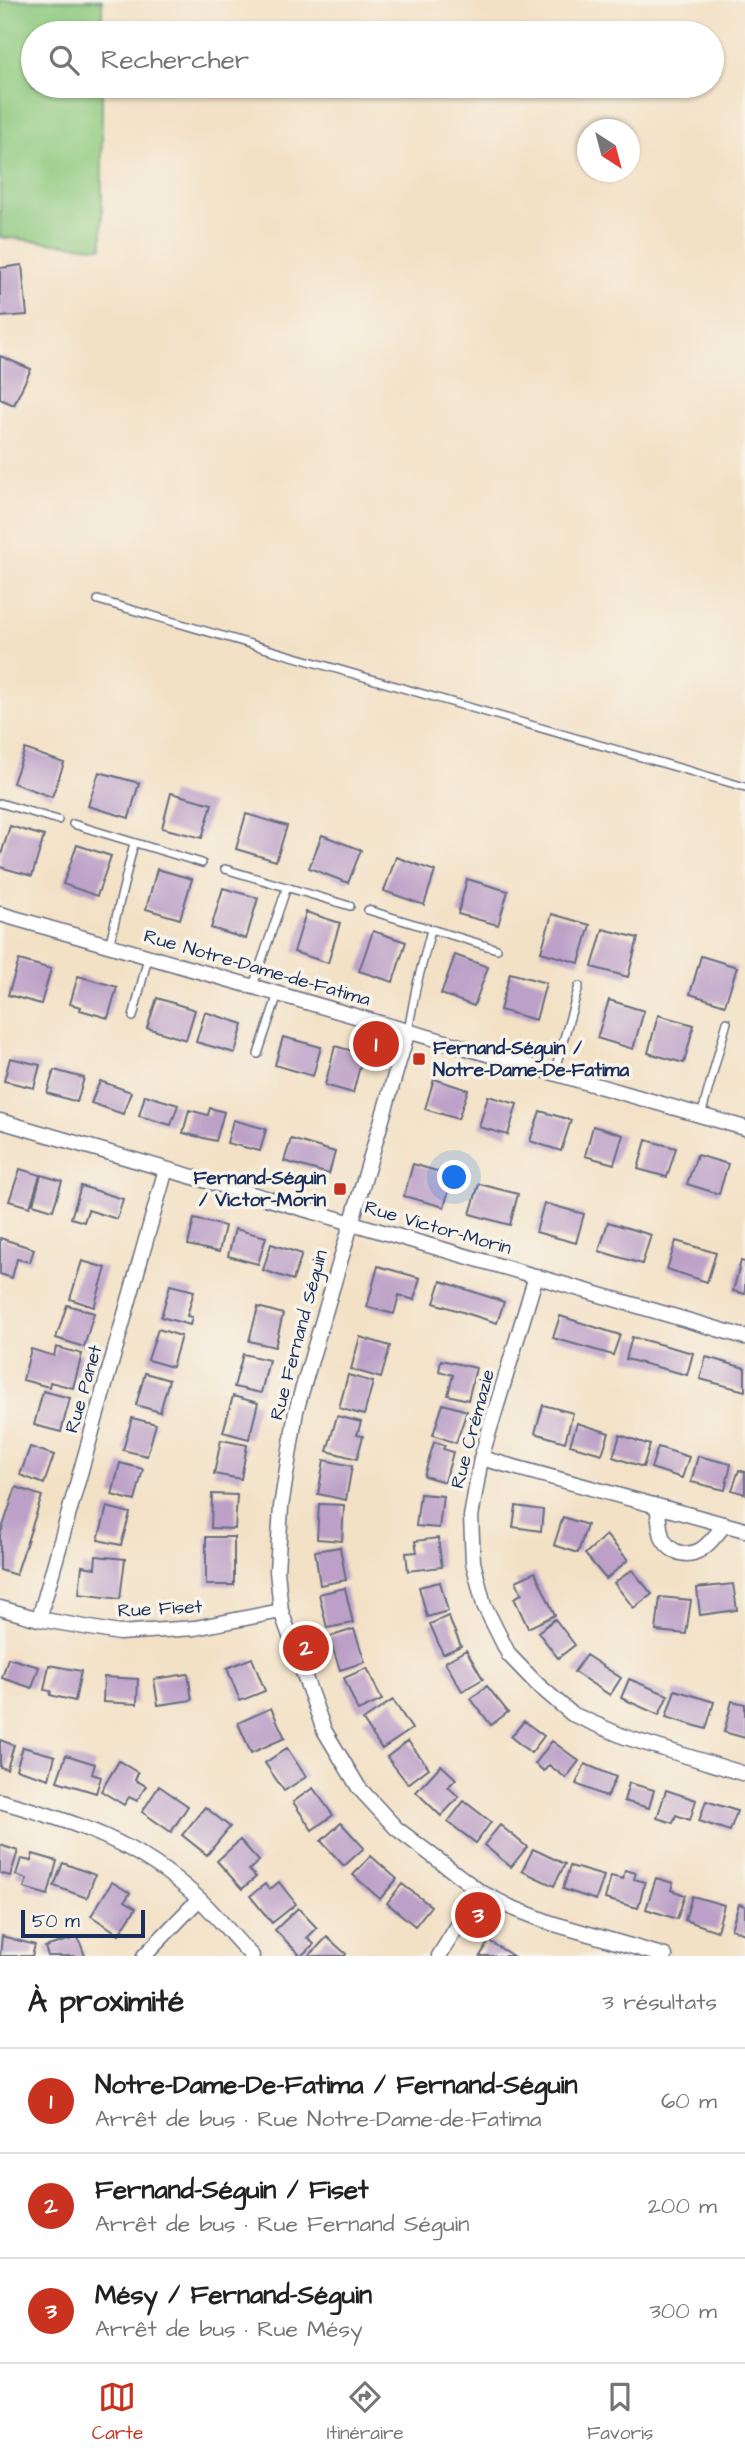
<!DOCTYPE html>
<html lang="fr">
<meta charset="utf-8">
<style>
body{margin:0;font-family:"Architects Daughter",sans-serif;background:#f2f2f2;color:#222}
.compass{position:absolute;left:577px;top:119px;width:63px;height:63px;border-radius:50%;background:#fff;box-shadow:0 2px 5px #0004;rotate:144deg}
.scale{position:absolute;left:21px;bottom:18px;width:124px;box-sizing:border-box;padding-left:7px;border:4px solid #1b2f5e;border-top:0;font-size:19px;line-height:24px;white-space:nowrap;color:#1b2f5e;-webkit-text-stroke:5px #f7f3e8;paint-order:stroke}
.you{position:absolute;left:455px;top:1178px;width:24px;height:24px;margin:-18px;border:5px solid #fff;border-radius:50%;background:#1a73e8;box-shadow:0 0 0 10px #1a73e833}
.badge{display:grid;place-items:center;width:46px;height:46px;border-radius:50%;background:#c8321e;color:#fff;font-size:23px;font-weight:700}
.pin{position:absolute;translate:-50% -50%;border:4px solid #fff;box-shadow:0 2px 7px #0006}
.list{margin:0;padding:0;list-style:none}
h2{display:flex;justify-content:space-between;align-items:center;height:91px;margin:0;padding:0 28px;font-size:30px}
h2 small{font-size:23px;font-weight:400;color:#767676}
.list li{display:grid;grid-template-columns:46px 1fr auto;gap:21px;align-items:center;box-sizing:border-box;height:105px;padding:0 28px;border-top:2px solid #e0e0e0}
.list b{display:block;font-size:26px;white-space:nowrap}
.list p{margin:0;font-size:23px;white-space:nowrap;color:#767676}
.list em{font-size:23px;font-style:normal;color:#767676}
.icon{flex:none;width:38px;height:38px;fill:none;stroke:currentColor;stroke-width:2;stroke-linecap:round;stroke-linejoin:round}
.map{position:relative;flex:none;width:745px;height:1956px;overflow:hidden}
.search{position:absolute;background:#fff;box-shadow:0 2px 5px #0004;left:21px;right:21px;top:21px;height:77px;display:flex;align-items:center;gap:18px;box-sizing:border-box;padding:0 24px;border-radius:38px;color:#767676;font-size:26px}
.sheet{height:406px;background:#fff}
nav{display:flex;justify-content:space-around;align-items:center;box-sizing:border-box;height:98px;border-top:2px solid #e0e0e0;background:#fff;font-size:19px;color:#767676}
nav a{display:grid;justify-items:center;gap:4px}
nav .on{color:#c8321e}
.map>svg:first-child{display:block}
.green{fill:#8dc97e;stroke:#547c6e;stroke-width:2}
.building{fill:#bca0c8}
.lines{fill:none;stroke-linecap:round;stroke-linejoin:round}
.lane-casing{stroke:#676d82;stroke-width:10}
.street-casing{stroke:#676d82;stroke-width:17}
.lane{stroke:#fff;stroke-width:7}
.street{stroke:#fff;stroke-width:14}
.poi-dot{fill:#c8321e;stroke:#f7f3e8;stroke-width:2.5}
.labels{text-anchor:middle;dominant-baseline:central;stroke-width:7;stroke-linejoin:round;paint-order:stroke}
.street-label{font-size:19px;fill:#1b2f5e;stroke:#f7f3e8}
.poi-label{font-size:19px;font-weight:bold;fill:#1b2f5e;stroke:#f7f3e8;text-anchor:start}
</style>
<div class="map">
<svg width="745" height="1956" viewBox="0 0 745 1956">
<rect width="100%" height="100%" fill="#f7f3e8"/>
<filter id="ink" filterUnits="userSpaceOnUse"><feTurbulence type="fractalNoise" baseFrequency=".0143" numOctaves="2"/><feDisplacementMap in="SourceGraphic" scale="14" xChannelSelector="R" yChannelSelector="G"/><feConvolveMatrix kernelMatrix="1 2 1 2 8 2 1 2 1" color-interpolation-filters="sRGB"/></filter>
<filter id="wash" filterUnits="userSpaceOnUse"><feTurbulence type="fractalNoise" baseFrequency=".00686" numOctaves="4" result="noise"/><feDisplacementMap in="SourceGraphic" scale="28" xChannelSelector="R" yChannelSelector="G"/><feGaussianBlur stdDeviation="1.57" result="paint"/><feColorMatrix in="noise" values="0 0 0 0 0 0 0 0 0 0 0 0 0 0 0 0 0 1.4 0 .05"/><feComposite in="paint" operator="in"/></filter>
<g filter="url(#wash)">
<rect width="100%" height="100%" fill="#f3e1c6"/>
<path class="green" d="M0,0H102V33H33V86H102V248L0,237Z"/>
<g id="blocks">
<path class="building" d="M22,265L27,315L0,317V268Z
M0,356L31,369L14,405L0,399Z
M25,749L64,763L52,797L13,783Z
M99,772L139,783L129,818L88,806Z
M171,793L212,804L202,838L162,828Z
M246,814L287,826L276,861L236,849Z
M10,826L44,836L32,876L0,867V858Z
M322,835L361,850L348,883L309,868Z
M77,845L111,856L97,896L63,884Z
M396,857L435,871L424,905L384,891Z
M157,869L192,879L180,919L146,909Z
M467,879L508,891L498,925L458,914Z
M223,888L258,898L246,939L211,928Z
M306,912L340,923L328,963L294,952Z
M552,914L590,925L579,963L541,952Z
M603,929L638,938L628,977L592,967Z
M373,931L406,942L393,982L359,971Z
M455,955L488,967L474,1006L441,994Z
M701,956L737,967L725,1005L690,994Z
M19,960L51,969L41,1004L8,995Z
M510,973L546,983L536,1020L500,1010Z
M78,976L117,987L108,1018L80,1010L81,1007L70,1004Z
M157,998L195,1010L186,1040L147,1028Z
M609,1000L644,1011L633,1049L597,1038Z
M205,1012L243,1024L235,1053L196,1042Z
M658,1015L694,1025L684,1063L648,1053Z
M283,1037L321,1047L313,1076L275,1065Z
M335,1046L363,1054L353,1093L325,1085Z
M10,1058L40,1065L34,1088L4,1081Z
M54,1070L84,1078L77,1102L47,1093Z
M434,1079L468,1090L458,1119L425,1109Z
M100,1081L131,1092L123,1114L91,1103Z
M145,1095L178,1105L171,1125L139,1116Z
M488,1096L517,1104L508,1135L479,1127Z
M210,1108L224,1112L216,1141L183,1133L189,1110L208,1115Z
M540,1111L571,1120L561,1151L530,1141Z
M233,1120L266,1129L260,1151L227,1143Z
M593,1126L623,1135L614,1164L585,1156Z
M291,1139L335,1152L329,1174L284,1161Z
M646,1140L676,1148L667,1177L638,1169Z
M697,1155L728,1164L719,1194L687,1184Z
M413,1164L453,1176L444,1207L404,1196Z
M20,1169L40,1175L30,1207L9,1201Z
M41,1175L62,1181L53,1210L33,1204Z
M479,1184L518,1194L510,1225L470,1214Z
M81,1186L123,1199L117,1219L88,1210L84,1222L71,1218Z
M544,1203L584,1214L576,1243L536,1232Z
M194,1219L225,1226L219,1252L188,1245Z
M608,1222L651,1235L642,1264L599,1251Z
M235,1229L266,1237L258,1264L228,1256Z
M0,1238L34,1249L30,1262L17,1259L12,1278L0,1274Z
M676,1241L716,1253L707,1282L667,1269Z
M271,1244L302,1254L293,1280L263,1270Z
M82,1261L106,1268L94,1307L70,1299Z
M741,1261L745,1262V1294L733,1291Z
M378,1266L420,1278L414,1300L399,1295L394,1314L367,1307Z
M441,1281L504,1302L497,1323L434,1303Z
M170,1285L194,1291L187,1316L192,1317L190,1325L161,1317Z
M67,1305L94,1313L84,1347L56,1338Z
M258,1307L283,1314L275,1347L249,1341Z
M560,1316L620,1335L613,1355L553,1338Z
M158,1329L181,1336L172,1367L148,1360Z
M360,1337L390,1346L381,1378L351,1369Z
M632,1337L693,1353L687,1375L626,1359Z
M56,1347L82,1354L73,1388L50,1382L49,1387L23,1380L31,1349L54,1356Z
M243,1354L269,1360L261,1393L234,1387Z
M706,1357L745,1368V1391L700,1379Z
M441,1360L476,1368L468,1400L448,1395L453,1375L439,1371Z
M145,1373L169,1380L160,1412L136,1405Z
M348,1375L373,1382L364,1415L339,1408Z
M43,1391L70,1398L61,1432L34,1425Z
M233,1396L258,1403L249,1439L223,1432Z
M443,1404L467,1411L456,1443L433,1435Z
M543,1405L573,1413L565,1442L535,1433Z
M337,1416L361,1422L357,1435L363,1436L357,1459L327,1451Z
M132,1418L156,1424L147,1456L123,1450Z
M577,1423L609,1433L602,1454L570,1445Z
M620,1435L650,1445L643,1467L613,1457Z
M221,1440L247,1445L241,1479L214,1474Z
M434,1442L445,1445L443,1449L453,1452L445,1482L424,1476Z
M30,1447L54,1455L44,1484L20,1475Z
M658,1447L689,1457L682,1478L651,1468Z
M698,1456L731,1464L725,1490L691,1482Z
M324,1460L352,1466L346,1500L318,1494Z
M120,1463L143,1469L135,1501L112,1495Z
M739,1470L745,1472V1494L732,1490Z
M16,1487L42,1496L16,1575L0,1570V1535Z
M212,1494L237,1495L235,1529L211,1528Z
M420,1494L443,1496L439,1528L416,1526Z
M319,1504L344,1505L342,1541L317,1539Z
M516,1506L543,1510L541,1531L513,1527Z
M107,1507L130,1513L121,1545L98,1540Z
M563,1517L587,1525L578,1553L554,1545Z
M606,1535L628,1560L606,1579L585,1554Z
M206,1537H234V1585H206Z
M438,1538L442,1567L408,1571L406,1553L417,1552L415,1541Z
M340,1547L346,1580L320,1585L315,1551Z
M96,1556L125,1559L120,1599L79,1594L82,1566L95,1568Z
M632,1570L652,1594L634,1608L614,1583Z
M535,1572L555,1615L528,1628L514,1598L522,1594L516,1581Z
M440,1582L448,1611L427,1617L419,1587Z
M733,1584L737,1610L700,1615L697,1588Z
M345,1588L353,1623L327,1628L319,1594Z
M660,1597L691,1600L686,1634L656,1631Z
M448,1616L461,1646L443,1654L430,1624Z
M555,1619L575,1645L558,1658L538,1632Z
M354,1629L365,1662L340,1670L329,1637Z
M466,1650L483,1679L462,1691L445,1662Z
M586,1655L621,1678L610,1695L574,1672Z
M8,1658L39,1667L32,1688L2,1678Z
M252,1658L265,1691L240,1701L227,1668Z
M49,1665L81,1671L75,1701L50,1695L51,1691L44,1690Z
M367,1668L382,1700L358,1711L344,1678Z
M188,1674L192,1700L158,1705L154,1679Z
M104,1677L138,1679L137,1704L103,1702Z
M629,1679L668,1695L659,1715L621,1698Z
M487,1686L508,1712L491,1725L471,1699Z
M675,1690L714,1702L706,1729L666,1717Z
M393,1700L412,1729L382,1749L363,1720Z
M732,1701L745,1704V1738L724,1732Z
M271,1708L285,1738L251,1753L238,1723Z
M524,1721L544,1736L531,1753L511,1737Z
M0,1740L14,1745L7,1769L0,1767Z
M408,1741L429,1768L408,1784L387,1757Z
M552,1741L579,1761L566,1778L549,1765L544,1771L535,1764Z
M23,1747L55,1756L49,1779L16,1769Z
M287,1748L306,1777L284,1791L265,1763Z
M66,1755L95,1764L92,1774L101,1777L96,1793L57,1781Z
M119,1761L138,1773L135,1780L146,1786L137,1801L129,1797L124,1805L101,1791Z
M585,1764L616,1777L607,1797L576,1784Z
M441,1765L456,1779L448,1787L459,1797L441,1816L416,1792Z
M629,1783L654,1790L649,1808L624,1801Z
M159,1786L188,1806L171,1832L142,1812Z
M313,1788L333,1815L312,1830L293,1802Z
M666,1790L696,1800L690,1820L676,1815L673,1823L657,1818Z
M464,1801L491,1822L476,1843L448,1822Z
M706,1801L737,1811L730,1831L699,1821Z
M205,1807L230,1827L207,1855L182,1835Z
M341,1823L364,1848L344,1866L321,1841Z
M500,1825L527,1847L511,1867L484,1845Z
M240,1840L259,1861L249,1870L256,1877L242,1889L217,1861Z
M0,1845L18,1851L10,1876L0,1873Z
M533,1849L565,1864L554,1886L522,1871Z
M33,1854L57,1861L48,1895L24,1888L27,1879L16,1875L21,1859L31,1861Z
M371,1856L397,1879L380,1899L353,1875Z
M63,1863L95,1875L87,1898L54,1886Z
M570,1866L604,1876L596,1900L563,1889Z
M625,1870L636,1873L634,1879L645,1882L638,1908L605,1899L611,1876L623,1879Z
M656,1878L673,1883L671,1890L685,1895L677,1919L646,1909Z
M112,1882L130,1893L125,1901L136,1908L119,1934L91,1916Z
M279,1882L296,1904L272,1923L250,1896L265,1884L269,1890Z
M402,1884L431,1906L415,1926L387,1903Z
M692,1896L724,1905L717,1931L685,1920Z
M739,1904L745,1906V1934L731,1929Z
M298,1908L317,1928L307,1938L314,1944L301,1956L275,1930Z
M2,1936L35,1945L32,1956H0Z
M78,1937L85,1956H48L45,1947Z
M327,1937L346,1954L345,1956H309Z
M489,1941L513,1956H480Z"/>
</g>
</g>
<g filter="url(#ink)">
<use href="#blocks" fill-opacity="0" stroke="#676d82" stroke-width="2"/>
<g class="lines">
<defs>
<path id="lane" d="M98,600L745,787
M0,803L58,820
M73,824L202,863
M225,869L350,906
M368,910L497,949
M109,946L134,843
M253,986L287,887
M133,1017L148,957
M408,1031L416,988L431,930
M258,1054L278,994
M554,1073L579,986
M701,1116L727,1022"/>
<path id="street" d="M0,914L745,1128
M408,1031L296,1411L281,1507L277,1571L281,1611L324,1730L359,1788L396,1828L479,1891L510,1907L551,1923L665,1956
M0,1121L745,1337
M536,1276L481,1458L471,1517L473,1562L484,1605L509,1655L537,1684L572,1714L625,1737L745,1774
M481,1458L745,1530
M657,1506C659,1516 659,1530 663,1539C666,1545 670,1548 675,1551C698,1562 713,1539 725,1524
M0,1608L39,1619L119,1633L195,1628L281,1611
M39,1619L166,1169
M0,1801C77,1823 136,1841 197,1897C217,1915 233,1937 252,1956
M144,1956L199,1899
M439,1956L479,1891"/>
</defs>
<use href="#lane" class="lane-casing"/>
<use href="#street" class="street-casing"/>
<use href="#lane" class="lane"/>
<use href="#street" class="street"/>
</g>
</g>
<g class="poi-dot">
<rect x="412" y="1052" width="14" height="14" rx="3.5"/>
<rect x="333" y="1182" width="14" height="14" rx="3.5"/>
</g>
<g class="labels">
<g class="street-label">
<text transform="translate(257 968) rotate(16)">Rue Notre-Dame-de-Fatima</text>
<text transform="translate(438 1228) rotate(16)">Rue Victor-Morin</text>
<text transform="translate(299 1335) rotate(-75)">Rue Fernand Séguin</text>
<text transform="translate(84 1389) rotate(-74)">Rue Panet</text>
<text transform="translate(473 1429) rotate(-75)">Rue Crémazie</text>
<text transform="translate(160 1609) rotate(-3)">Rue Fiset</text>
</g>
<g class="poi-label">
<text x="433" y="1048">Fernand-Séguin /<tspan x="433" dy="22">Notre-Dame-De-Fatima</tspan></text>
<text x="326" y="1178" text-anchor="end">Fernand-Séguin<tspan x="326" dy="22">/ Victor-Morin</tspan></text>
</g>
</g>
</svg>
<svg class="compass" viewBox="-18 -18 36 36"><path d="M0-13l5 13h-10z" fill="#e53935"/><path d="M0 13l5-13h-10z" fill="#767676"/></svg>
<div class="scale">50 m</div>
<div class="you"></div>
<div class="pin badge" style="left:376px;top:1044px">1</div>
<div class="pin badge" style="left:306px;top:1648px">2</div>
<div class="pin badge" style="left:478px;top:1915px">3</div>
<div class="search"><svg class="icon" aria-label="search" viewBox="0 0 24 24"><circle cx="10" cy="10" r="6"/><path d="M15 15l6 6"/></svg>Rechercher</div>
</div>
<section class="sheet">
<h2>À proximité<small>3 résultats</small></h2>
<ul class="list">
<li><span class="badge">1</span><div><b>Notre-Dame-De-Fatima / Fernand-Séguin</b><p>Arrêt de bus · Rue Notre-Dame-de-Fatima</p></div><em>60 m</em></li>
<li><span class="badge">2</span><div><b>Fernand-Séguin / Fiset</b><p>Arrêt de bus · Rue Fernand Séguin</p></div><em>200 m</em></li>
<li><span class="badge">3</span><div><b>Mésy / Fernand-Séguin</b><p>Arrêt de bus · Rue Mésy</p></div><em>300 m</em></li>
</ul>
</section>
<nav>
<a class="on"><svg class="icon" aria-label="map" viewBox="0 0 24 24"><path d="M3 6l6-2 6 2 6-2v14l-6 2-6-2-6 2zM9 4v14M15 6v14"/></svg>Carte</a>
<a><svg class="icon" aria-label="directions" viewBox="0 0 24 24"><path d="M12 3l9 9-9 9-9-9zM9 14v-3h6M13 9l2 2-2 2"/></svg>Itinéraire</a>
<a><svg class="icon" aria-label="saved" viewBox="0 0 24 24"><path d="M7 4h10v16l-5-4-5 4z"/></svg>Favoris</a>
</nav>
